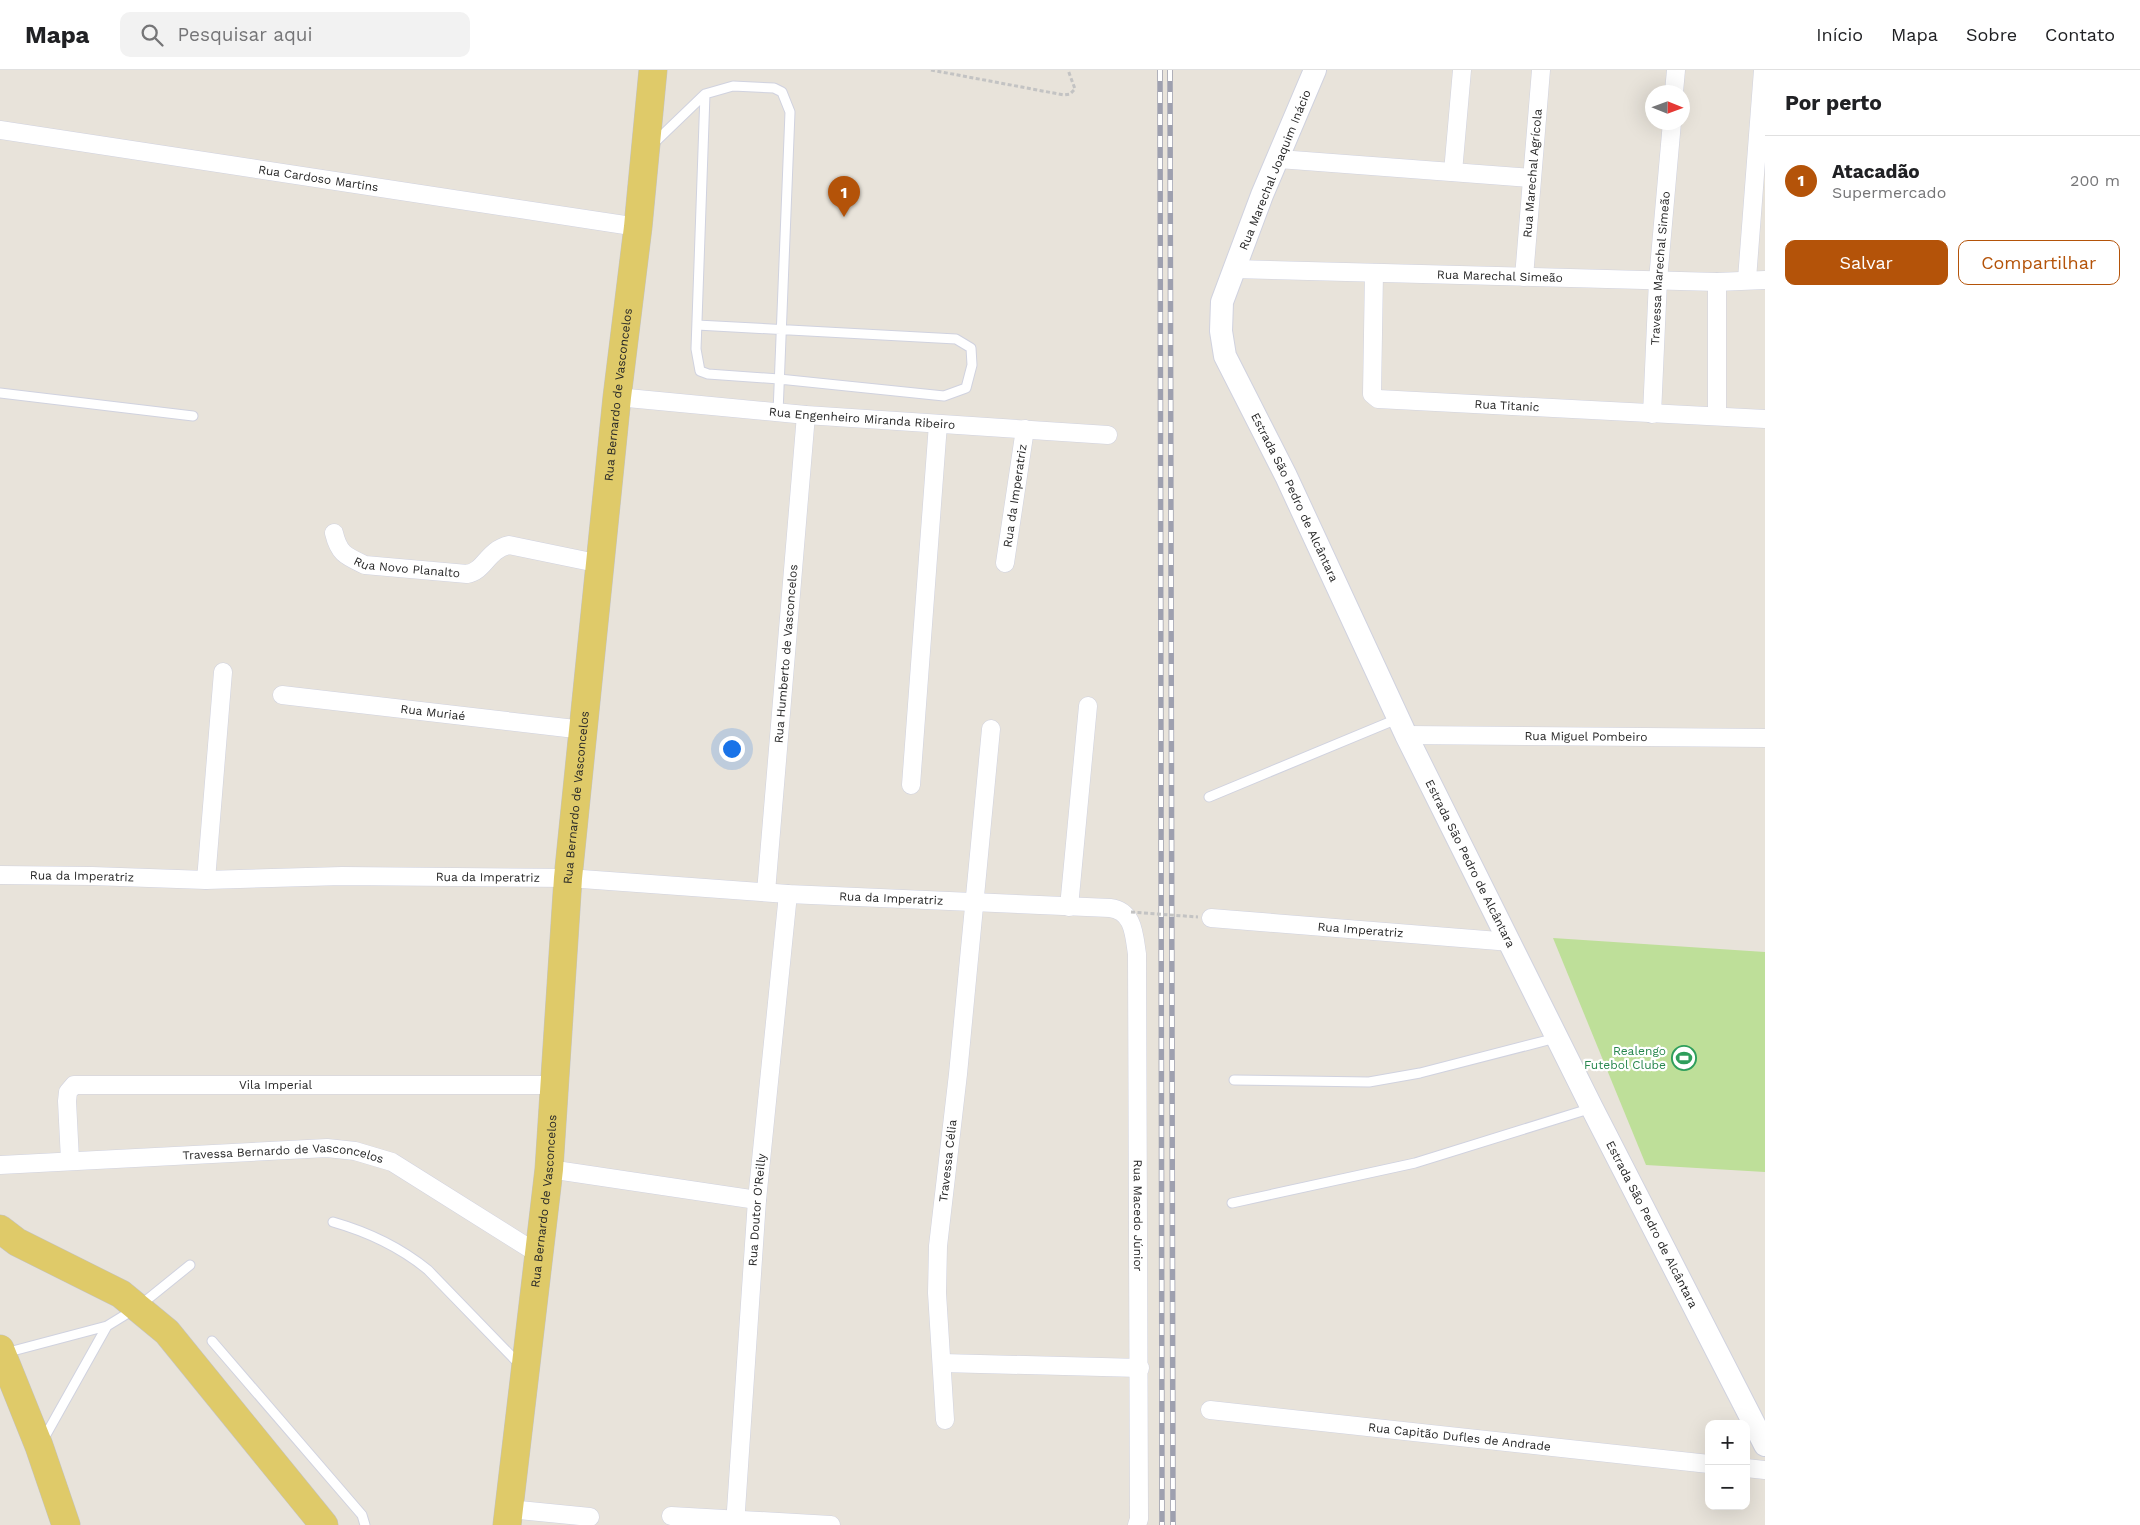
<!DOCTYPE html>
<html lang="pt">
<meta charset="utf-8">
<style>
body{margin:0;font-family:"Work Sans",sans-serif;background:#f2f2f2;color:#202124}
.controls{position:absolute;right:15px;bottom:15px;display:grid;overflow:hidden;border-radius:10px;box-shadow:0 5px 20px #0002}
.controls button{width:45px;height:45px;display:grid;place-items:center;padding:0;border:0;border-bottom:1px solid #e0e0e0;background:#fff;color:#202124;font:25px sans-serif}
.compass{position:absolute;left:1645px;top:15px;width:45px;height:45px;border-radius:50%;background:#fff;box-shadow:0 5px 20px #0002;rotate:91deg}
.you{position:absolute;left:731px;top:678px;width:18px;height:18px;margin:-12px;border:4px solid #fff;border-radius:50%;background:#1a73e8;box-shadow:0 0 0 8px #1a73e833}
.badge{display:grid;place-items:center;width:32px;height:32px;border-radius:50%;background:#b45309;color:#fff;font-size:16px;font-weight:700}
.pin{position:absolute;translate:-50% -41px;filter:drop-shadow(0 1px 2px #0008)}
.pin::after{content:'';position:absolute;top:26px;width:18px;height:15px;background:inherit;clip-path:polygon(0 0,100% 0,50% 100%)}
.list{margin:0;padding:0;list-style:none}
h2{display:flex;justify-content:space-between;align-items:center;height:65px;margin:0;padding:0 20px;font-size:21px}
h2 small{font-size:16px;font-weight:400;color:#757577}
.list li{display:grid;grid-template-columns:32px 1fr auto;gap:15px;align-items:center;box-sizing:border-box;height:90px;padding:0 20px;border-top:1px solid #e0e0e0}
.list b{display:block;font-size:19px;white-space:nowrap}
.list p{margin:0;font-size:16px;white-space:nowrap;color:#757577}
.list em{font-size:16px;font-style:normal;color:#757577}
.actions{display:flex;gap:10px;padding:15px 20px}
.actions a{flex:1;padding:11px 0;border:1px solid #b45309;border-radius:10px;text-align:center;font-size:18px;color:#b45309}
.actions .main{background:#b45309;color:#fff}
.icon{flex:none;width:28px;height:28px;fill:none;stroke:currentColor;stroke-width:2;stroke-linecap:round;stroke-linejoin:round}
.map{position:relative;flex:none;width:1765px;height:1455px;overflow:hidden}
header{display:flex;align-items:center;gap:30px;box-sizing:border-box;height:70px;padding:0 25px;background:#fff;border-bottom:1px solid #e0e0e0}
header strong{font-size:24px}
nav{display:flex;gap:28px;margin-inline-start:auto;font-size:18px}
.search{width:350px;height:45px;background:#f2f2f2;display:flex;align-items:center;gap:12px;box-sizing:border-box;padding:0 18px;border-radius:10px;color:#757577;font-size:19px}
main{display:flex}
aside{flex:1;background:#fff}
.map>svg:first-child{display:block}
.pitch{fill:#bedf99}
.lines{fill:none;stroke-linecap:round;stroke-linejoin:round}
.service-casing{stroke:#d0d2df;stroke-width:11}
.minor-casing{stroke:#d0d2df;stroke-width:19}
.tertiary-casing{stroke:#d0d2df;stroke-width:24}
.primary-casing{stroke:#c3c3c3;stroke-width:29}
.path{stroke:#c3c3c3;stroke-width:3;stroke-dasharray:4 2.5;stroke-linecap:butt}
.service{stroke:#fff;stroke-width:9}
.minor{stroke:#fff;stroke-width:18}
.tertiary{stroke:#fff;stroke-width:22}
.primary{stroke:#dfca69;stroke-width:28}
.rail-casing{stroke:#9ea0af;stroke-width:5.5}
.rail{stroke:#fff;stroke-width:4;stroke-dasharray:11;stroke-linecap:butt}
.path-bridge{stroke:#c3c3c3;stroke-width:3;stroke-dasharray:4 2.5;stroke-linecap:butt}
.labels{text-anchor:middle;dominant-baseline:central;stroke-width:4.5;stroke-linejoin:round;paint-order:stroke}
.street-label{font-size:12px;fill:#272727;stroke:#fff}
.leisure-label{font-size:12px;fill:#27864d;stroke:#fff;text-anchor:end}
</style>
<header>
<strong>Mapa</strong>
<div class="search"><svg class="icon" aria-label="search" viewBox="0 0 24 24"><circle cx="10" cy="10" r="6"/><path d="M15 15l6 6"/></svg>Pesquisar aqui</div>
<nav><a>Início</a><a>Mapa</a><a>Sobre</a><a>Contato</a></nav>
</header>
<main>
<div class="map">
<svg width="1765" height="1455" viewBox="0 0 1765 1455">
<rect width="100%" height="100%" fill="#e8e3da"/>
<path class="pitch" d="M1553,868L1765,882V1102L1646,1095Z"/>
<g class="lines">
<defs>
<path id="service" d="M653,74L705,24L733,16L774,18L782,22L790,42L778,343
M697,255L956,269L971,278L972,295L966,318L944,326L779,309L708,304L700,301L696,279L705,24
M0,323L193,346
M1209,727L1397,649
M1234,1010L1369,1012L1420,1003L1556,968
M1232,1133L1415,1093L1592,1038
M333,1152C368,1162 400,1177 428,1200L521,1296
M212,1271L362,1445L365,1455
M5,1283L107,1256L138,1237L190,1195
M43,1370L107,1256"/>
<g id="minor">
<path d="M1674,22L1676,0"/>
<path id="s1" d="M0,60L638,157"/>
<path d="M1279,89L1531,108"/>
<path d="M1453,102L1462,0"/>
<path id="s2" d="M1235,199L1717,212L1765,210"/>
<path id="s3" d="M1374,203L1372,324L1378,329L1765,349"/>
<path id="s4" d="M1524,207L1541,0"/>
<path d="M1747,209L1763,0"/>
<path d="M1717,212V346"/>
<path id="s5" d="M617,327L806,345L1108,365"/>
<path id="s6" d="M1652,344L1658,210L1672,52"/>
<path id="s7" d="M334,463C339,484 346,486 365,495L467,504C485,501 487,480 509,475L601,494"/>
<path id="s8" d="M1005,493L1025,359"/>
<path id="s9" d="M282,625L584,660"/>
<path id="s10" d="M1406,665L1765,668"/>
<path d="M911,715L938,354"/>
<path id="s11" d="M0,805L92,806L206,810L342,806L568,808L788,824L1110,838C1134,841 1134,865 1137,884L1139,1449L1137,1455"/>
<path d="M206,810L223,602"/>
<path id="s12" d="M766,822L806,345"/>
<path d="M1069,837L1088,636"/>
<path id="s13" d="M1211,848L1511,872"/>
<path id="s14" d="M70,1090L67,1031L68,1022L74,1015H555"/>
<path id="s15" d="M0,1095L327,1078L355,1081L392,1092L540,1185"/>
<path d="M549,1099L757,1130"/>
<path d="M942,1293L1140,1298"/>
<path id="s16" d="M1210,1340L1709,1394"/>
<path id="s17" d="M945,1350L937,1223L938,1176L958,1004L991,659"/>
<path d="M1746,1398L1765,1400"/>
<path d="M509,1439L590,1447"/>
<path d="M671,1446L831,1455"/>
<path id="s18" d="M735,1455L757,1130L788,824"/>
</g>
<g id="tertiary">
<path id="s19" d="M1315,0L1262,125L1222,232L1221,261L1225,286L1286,406L1406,665L1592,1038L1765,1375"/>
</g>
<g id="primary">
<path d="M0,1159L17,1172L121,1224L167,1262L324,1455"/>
<path d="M0,1279L39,1376L66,1455"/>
<path id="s20" d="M507,1455L549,1099L568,808L617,327L638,157L653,0"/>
</g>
</defs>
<use href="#service" class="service-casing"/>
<use href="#minor" class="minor-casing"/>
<use href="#tertiary" class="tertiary-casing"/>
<use href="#primary" class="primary-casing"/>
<path class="path" d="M931,0L1064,25L1070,24L1075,19L1068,0"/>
<use href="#service" class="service"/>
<use href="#minor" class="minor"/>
<use href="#tertiary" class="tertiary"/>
<use href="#primary" class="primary"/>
<defs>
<path id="rail" d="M1160,0L1162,1455
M1170,0L1173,1455"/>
</defs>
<use href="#rail" class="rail-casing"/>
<use href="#rail" class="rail"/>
<path class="path-bridge" d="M1131,842L1198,847"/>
</g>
<defs>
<symbol id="stadium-ring" viewBox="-11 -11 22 22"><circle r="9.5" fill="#fff" stroke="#2e9e5b" stroke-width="1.5"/><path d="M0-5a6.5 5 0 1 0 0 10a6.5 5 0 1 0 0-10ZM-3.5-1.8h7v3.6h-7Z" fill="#2e9e5b"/></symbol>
</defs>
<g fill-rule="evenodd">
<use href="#stadium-ring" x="1670" y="974" width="28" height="28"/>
</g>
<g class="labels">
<g class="street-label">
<text transform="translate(1275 100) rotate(-68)">Rua Marechal Joaquim Inácio</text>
<text stroke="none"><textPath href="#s4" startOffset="104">Rua Marechal Agrícola</textPath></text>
<text stroke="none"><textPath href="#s1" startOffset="322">Rua Cardoso Martins</textPath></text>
<text stroke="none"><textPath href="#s6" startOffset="146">Travessa Marechal Simeão</textPath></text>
<text stroke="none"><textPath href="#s2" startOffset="265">Rua Marechal Simeão</textPath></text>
<text stroke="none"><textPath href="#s20" startOffset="1136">Rua Bernardo de Vasconcelos</textPath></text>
<text stroke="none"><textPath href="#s3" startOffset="258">Rua Titanic</textPath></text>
<text stroke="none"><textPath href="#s5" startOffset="246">Rua Engenheiro Miranda Ribeiro</textPath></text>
<text stroke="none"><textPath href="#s8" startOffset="68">Rua da Imperatriz</textPath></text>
<text stroke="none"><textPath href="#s19" startOffset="462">Estrada São Pedro de Alcântara</textPath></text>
<text stroke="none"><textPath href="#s7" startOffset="89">Rua Novo Planalto</textPath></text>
<text stroke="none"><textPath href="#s12" startOffset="239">Rua Humberto de Vasconcelos</textPath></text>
<text stroke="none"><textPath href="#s9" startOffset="152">Rua Muriaé</textPath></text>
<text stroke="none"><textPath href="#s10" startOffset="180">Rua Miguel Pombeiro</textPath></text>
<text stroke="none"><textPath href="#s20" startOffset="731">Rua Bernardo de Vasconcelos</textPath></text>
<text stroke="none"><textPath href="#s19" startOffset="868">Estrada São Pedro de Alcântara</textPath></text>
<text stroke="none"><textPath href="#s11" startOffset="82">Rua da Imperatriz</textPath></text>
<text stroke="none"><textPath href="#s11" startOffset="488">Rua da Imperatriz</textPath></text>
<text stroke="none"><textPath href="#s11" startOffset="892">Rua da Imperatriz</textPath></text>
<text stroke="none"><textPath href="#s13" startOffset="150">Rua Imperatriz</textPath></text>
<text stroke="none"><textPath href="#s14" startOffset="279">Vila Imperial</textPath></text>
<text stroke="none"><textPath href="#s15" startOffset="284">Travessa Bernardo de Vasconcelos</textPath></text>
<text stroke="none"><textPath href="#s17" startOffset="260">Travessa Célia</textPath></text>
<text stroke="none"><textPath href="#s20" startOffset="326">Rua Bernardo de Vasconcelos</textPath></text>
<text stroke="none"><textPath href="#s18" startOffset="316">Rua Doutor O'Reilly</textPath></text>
<text stroke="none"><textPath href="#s11" startOffset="1431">Rua Macedo Júnior</textPath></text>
<text stroke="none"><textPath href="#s19" startOffset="1272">Estrada São Pedro de Alcântara</textPath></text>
<text stroke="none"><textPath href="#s16" startOffset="251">Rua Capitão Dufles de Andrade</textPath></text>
</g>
<g class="leisure-label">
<text x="1666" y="981">Realengo<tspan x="1666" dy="14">Futebol Clube</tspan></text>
</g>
</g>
</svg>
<div class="controls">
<button>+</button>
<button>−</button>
</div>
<svg class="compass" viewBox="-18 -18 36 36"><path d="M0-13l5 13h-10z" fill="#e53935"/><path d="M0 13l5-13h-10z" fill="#757577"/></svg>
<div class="you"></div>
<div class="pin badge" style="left:844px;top:147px">1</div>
</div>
<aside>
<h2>Por perto<small></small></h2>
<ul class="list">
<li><span class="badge">1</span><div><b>Atacadão</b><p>Supermercado</p></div><em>200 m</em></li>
</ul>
<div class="actions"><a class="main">Salvar</a><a>Compartilhar</a></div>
</aside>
</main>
